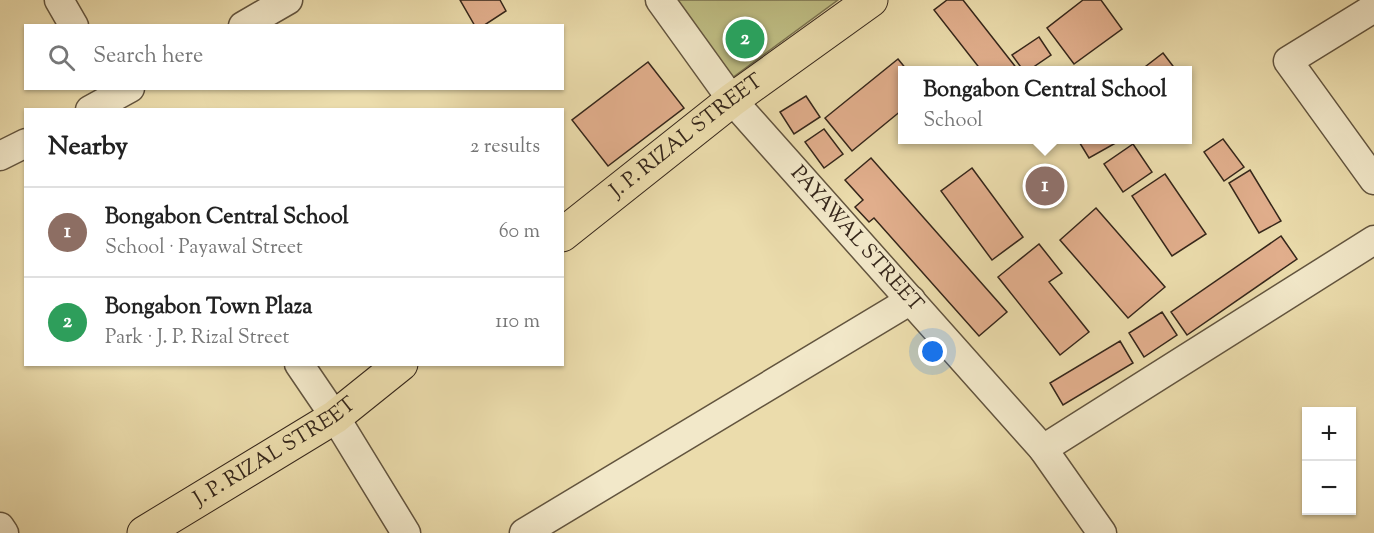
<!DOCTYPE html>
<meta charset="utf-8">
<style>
body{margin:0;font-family:"Sorts Mill Goudy",serif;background:#f6f6f6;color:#222}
.controls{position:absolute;right:18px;bottom:18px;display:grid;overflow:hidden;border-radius:0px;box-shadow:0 2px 4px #0004}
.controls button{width:54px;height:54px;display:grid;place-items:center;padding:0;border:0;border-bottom:2px solid #e0e0e0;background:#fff;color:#222;font:30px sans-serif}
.you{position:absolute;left:933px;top:352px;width:21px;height:21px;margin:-15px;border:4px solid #fff;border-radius:50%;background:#1a73e8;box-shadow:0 0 0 9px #1a73e833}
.badge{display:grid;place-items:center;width:39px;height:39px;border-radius:50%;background:#111827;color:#fff;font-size:20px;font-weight:700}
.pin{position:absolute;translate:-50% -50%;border:3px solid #fff;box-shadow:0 2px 6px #0006}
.popup{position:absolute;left:898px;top:66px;width:294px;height:78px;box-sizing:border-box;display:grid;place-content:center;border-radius:0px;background:#fff;filter:drop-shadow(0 2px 4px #0005);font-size:20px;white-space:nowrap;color:#767676}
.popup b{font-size:22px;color:#222}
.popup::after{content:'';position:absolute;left:50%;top:100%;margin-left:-12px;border:12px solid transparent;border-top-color:#fff}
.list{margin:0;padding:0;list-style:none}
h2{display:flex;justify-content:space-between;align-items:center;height:78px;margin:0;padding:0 24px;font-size:26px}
h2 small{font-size:20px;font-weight:400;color:#767676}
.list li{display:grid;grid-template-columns:39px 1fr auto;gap:18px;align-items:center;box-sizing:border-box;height:90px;padding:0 24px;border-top:2px solid #e0e0e0}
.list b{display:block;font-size:22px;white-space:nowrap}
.list p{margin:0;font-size:20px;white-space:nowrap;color:#767676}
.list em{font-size:20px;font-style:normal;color:#767676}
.icon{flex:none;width:33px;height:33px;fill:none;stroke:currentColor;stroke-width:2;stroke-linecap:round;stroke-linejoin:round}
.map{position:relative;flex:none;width:1374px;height:533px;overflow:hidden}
.search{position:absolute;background:#fff;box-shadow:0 2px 4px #0004;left:24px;top:24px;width:540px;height:66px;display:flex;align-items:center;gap:15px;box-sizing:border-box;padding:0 21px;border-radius:0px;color:#767676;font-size:22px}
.panel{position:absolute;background:#fff;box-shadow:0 2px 4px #0004;left:24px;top:108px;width:540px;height:258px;border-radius:0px}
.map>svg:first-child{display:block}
.green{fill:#bfbe84;stroke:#7a724f;stroke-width:1.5}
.building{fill:#e1ae8c;stroke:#35261a;stroke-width:1.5}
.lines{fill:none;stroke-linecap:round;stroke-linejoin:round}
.minor-casing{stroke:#62543e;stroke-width:31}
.major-casing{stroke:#35261a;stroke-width:35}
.minor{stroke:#f2e8c9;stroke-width:28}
.major{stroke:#ebdcac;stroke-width:33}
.labels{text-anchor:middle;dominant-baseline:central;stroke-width:5;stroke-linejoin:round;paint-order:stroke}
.street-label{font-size:21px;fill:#35261a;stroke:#f2e8c9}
</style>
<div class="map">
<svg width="1374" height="533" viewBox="0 0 1374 533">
<rect width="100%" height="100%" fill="#ebdcac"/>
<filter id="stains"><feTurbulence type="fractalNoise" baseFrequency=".00333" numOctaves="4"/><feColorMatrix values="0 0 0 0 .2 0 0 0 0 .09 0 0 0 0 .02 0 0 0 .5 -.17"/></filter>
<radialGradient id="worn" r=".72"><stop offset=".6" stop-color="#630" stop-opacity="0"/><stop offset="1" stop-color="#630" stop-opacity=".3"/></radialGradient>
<path class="green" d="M677,0H838L732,78Z"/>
<path class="building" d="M460,0H500L506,11L483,26H475Z
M947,0H963L1018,70H981L934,10Z
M1083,0H1101L1122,29L1074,64L1047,28Z
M1039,37L1051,55L1029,70H1023L1012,55Z
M1163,53L1176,70H1141Z
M898,59L907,70H902V110L852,151L825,118Z
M648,62L684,108L608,166L572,120Z
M806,96L820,117L794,134L780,112Z
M824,129L843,154L824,168L805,142Z
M1223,139L1244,167L1224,181L1204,152Z
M1078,140H1121L1089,158Z
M1133,144L1152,172L1123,192L1104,164Z
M871,158L1007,312L979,336L874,218L869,222L855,207L863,200L845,180Z
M972,168L1023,237L992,260L941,191Z
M1250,170L1281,221L1259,233L1229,183Z
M1165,174L1206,234L1172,256L1132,196Z
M1096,208L1165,287L1128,318L1060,240Z
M1281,236L1297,259L1187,335L1171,312Z
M1039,244L1062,273L1049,282L1089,332L1060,355L998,277Z
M1162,312L1177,335L1144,357L1129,333Z
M1120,341L1133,363L1063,405L1050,383Z"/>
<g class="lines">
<defs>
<g id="minor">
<path d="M59,0L74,26"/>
<path id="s1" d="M660,0L732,100L1043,449L1102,533"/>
<path d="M1374,8L1288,61L1374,180"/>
<path d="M243,26L288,0"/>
<path d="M90,110L130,88"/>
<path d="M0,156L26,143"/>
<path d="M299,364L335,417L406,533"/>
<path d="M1043,449L1374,240"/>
<path d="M0,527L4,533"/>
<path d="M524,533L911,300"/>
</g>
<g id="major">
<path id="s2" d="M562,235L732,100L871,0"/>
<path id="s3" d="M144,533L335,417L401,364"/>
</g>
</defs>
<use href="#minor" class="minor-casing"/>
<use href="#major" class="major-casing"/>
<use href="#minor" class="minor"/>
<use href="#major" class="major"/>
</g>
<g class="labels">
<g class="street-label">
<text stroke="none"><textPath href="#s2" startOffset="159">J. P. RIZAL STREET</textPath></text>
<text stroke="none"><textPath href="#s1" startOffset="310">PAYAWAL STREET</textPath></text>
<text stroke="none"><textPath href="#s3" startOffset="154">J. P. RIZAL STREET</textPath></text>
</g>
</g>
<rect width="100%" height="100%" filter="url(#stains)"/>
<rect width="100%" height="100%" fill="url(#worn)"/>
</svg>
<div class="controls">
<button>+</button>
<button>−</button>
</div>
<div class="you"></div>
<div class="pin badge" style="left:1045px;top:186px;background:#8d6e63">1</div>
<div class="popup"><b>Bongabon Central School</b>School</div>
<div class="pin badge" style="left:745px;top:39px;background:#2e9e5b">2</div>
<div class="search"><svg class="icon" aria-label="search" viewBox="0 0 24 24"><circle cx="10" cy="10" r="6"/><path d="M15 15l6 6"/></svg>Search here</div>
<section class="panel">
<h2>Nearby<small>2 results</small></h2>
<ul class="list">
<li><span class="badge" style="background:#8d6e63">1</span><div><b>Bongabon Central School</b><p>School · Payawal Street</p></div><em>60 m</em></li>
<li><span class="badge" style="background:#2e9e5b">2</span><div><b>Bongabon Town Plaza</b><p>Park · J. P. Rizal Street</p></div><em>110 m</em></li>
</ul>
</section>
</div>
